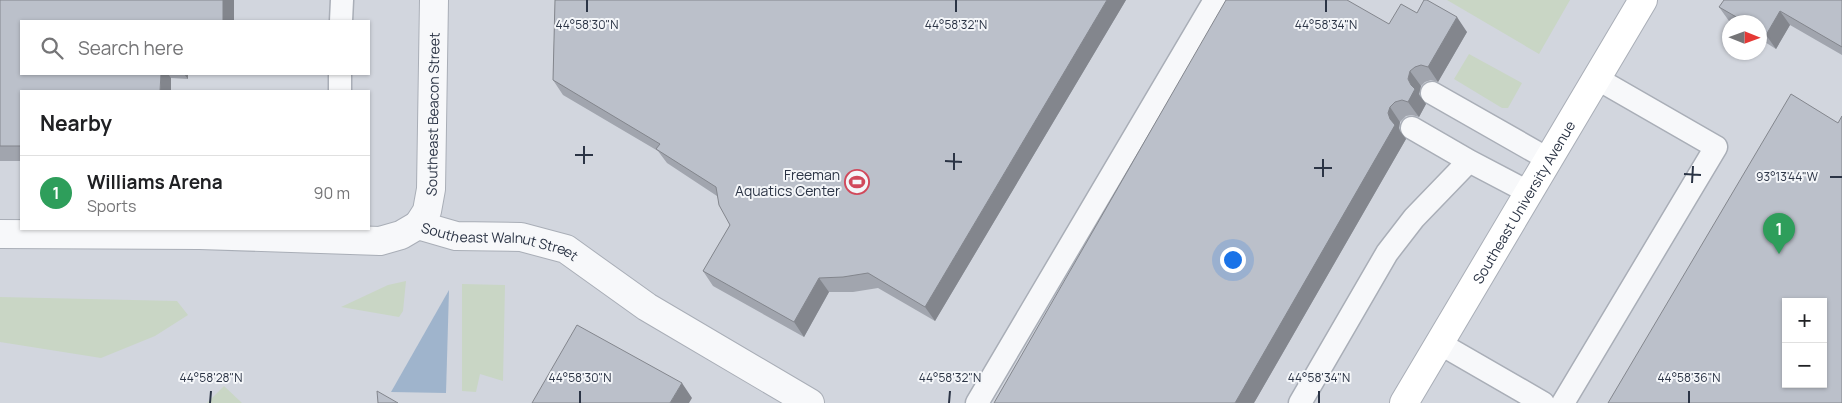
<!DOCTYPE html>
<meta charset="utf-8">
<style>
body{margin:0;font-family:Manrope,sans-serif;background:#f2f2f2;color:#202124}
.controls{position:absolute;right:15px;bottom:15px;display:grid;overflow:hidden;border-radius:0px;box-shadow:0 1px 4px #0004}
.controls button{width:45px;height:45px;display:grid;place-items:center;padding:0;border:0;border-bottom:1px solid #e0e0e0;background:#fff;color:#202124;font:25px sans-serif}
.compass{position:absolute;left:1722px;top:15px;width:45px;height:45px;border-radius:50%;background:#fff;box-shadow:0 1px 4px #0004;rotate:91deg}
.you{position:absolute;left:1232px;top:259px;width:18px;height:18px;margin:-12px;border:4px solid #fff;border-radius:50%;background:#1a73e8;box-shadow:0 0 0 8px #1a73e833}
.badge{display:grid;place-items:center;width:32px;height:32px;border-radius:50%;background:#111827;color:#fff;font-size:16px;font-weight:700}
.pin{position:absolute;translate:-50% -41px;filter:drop-shadow(0 1px 2px #0008)}
.pin::after{content:'';position:absolute;top:26px;width:18px;height:15px;background:inherit;clip-path:polygon(0 0,100% 0,50% 100%)}
.list{margin:0;padding:0;list-style:none}
h2{display:flex;justify-content:space-between;align-items:center;height:65px;margin:0;padding:0 20px;font-size:21px}
h2 small{font-size:16px;font-weight:400;color:#757577}
.list li{display:grid;grid-template-columns:32px 1fr auto;gap:15px;align-items:center;box-sizing:border-box;height:75px;padding:0 20px;border-top:1px solid #e0e0e0}
.list b{display:block;font-size:19px;white-space:nowrap}
.list p{margin:0;font-size:16px;white-space:nowrap;color:#757577}
.list em{font-size:16px;font-style:normal;color:#757577}
.icon{flex:none;width:28px;height:28px;fill:none;stroke:currentColor;stroke-width:2;stroke-linecap:round;stroke-linejoin:round}
.map{position:relative;flex:none;width:1842px;height:403px;overflow:hidden}
.search{position:absolute;background:#fff;box-shadow:0 1px 4px #0004;left:20px;top:20px;width:350px;height:55px;display:flex;align-items:center;gap:12px;box-sizing:border-box;padding:0 18px;border-radius:0px;color:#757577;font-size:19px}
.panel{position:absolute;background:#fff;box-shadow:0 1px 4px #0004;left:20px;top:90px;width:350px;height:140px;border-radius:0px}
.map>svg:first-child{display:block}
.built{fill:#d2d6de;fill-rule:evenodd}
.green{fill:#c9d6c5}
.water{fill:#9fb4cc}
.lines{fill:none;stroke-linecap:round;stroke-linejoin:round}
.service-casing{stroke:#a9aeb7;stroke-width:25}
.minor-casing{stroke:#a9aeb7;stroke-width:30}
.secondary-casing{stroke:#a9aeb7;stroke-width:30}
.service{stroke:#f7f8fa;stroke-width:22}
.minor{stroke:#f7f8fa;stroke-width:28}
.secondary{stroke:#fff;stroke-width:28}
.wall{fill:#a1a5ae}
.shaded-wall{fill:#83868d}
.building{fill:#bbc0ca;stroke:#83868d;fill-rule:evenodd}
.ticks{fill:none;stroke:#2b3445;stroke-width:2}
.labels{text-anchor:middle;dominant-baseline:central;stroke-width:4;stroke-linejoin:round;paint-order:stroke}
.street-label{font-size:14px;fill:#2b3445;stroke:#f4f6f9}
.poi-label{font-size:14px;fill:#2b3445;stroke:#f4f6f9;text-anchor:end}
.ticks-label{font-size:12px;text-anchor:middle;fill:#2b3445;stroke:#f4f6f9;stroke-width:4;stroke-linejoin:round;paint-order:stroke}
</style>
<div class="map">
<svg width="1842" height="403" viewBox="0 0 1842 403">
<rect width="100%" height="100%" fill="#e4e7ec"/>
<path class="built" d="M0,0H1842V403H0ZM21,21H369V74H21ZM1730,22H1760V52H1730ZM21,91H369V229H21ZM1786,302H1823V384H1786Z"/>
<path class="green" d="M1447,0H1570L1539,54Z
M1469,54L1522,83L1508,108H1502L1454,79Z
M406,281L403,311L399,317L341,307L388,285Z
M462,284L505,285L503,381L480,374L476,392L462,391Z
M0,297L177,301L188,315L155,336L101,358L0,342Z
M224,386L242,403H207Z"/>
<path class="water" d="M449,290L446,393L391,392Z"/>
<g class="lines">
<defs>
<path id="service" d="M341,21L342,0
M340,91V74
M1432,93L1548,159
M1412,128L1469,161
M1439,343L1543,403
M977,403L1215,0
M1300,403L1387,253L1414,218L1469,161L1528,192
M1563,403L1716,147L1596,78"/>
<g id="minor">
<path id="s1" d="M418,225L427,211L431,189L434,0"/>
<path id="s2" d="M0,234L200,235L380,241L401,235L418,225L456,236L521,237L566,249L647,307L810,403"/>
</g>
<g id="secondary">
<path id="s3" d="M1404,403L1643,0"/>
</g>
</defs>
<use href="#service" class="service-casing"/>
<use href="#minor" class="minor-casing"/>
<use href="#secondary" class="secondary-casing"/>
<use href="#service" class="service"/>
<use href="#minor" class="minor"/>
<use href="#secondary" class="secondary"/>
</g>
<path class="wall" d="M0,0H234V21H21V74H188V79L171,78L21,91V161H0Z
M555,0H1126L935,321L878,288L853,292H829L804,337L713,286L703,271L730,225L717,196L667,163L658,151L563,95L553,80Z
M1842,0V55L1790,25L1776,49L1760,39V22H1731L1729,21L1719,7Z
M1417,13L1467,32L1438,82L1431,80L1425,82L1421,86L1419,94L1420,96L1426,104L1419,117L1412,115L1406,116L1400,122L1399,128L1400,131L1406,139L1254,403L1389,24Z"/>
<path class="shaded-wall" d="M223,0H234V21H223Z
M1107,0H1126L935,321L925,307Z
M1780,11L1790,25L1776,49L1766,35Z
M1457,17L1467,32L1438,82L1428,67Z
M1410,71L1421,86L1419,94L1420,96L1426,104L1419,117L1408,102L1411,85L1408,79Z
M161,74H168L171,78V91H160Z
M184,74H188V79Z
M1390,107L1400,122L1399,128L1400,131L1406,139L1254,403H1235L1390,119L1388,113Z
M819,278L829,292L804,337L794,322Z
M682,383L692,398L689,403H670Z"/>
<path class="building" d="M0,0H223V21H21V74H161L160,91H21V146H0Z
M555,0H1107L925,307L868,273L843,277L819,278L794,322L703,271L730,225L719,205L716,187L656,149L660,144L553,80Z
M1226,0H1347L1389,24L1401,4L1417,13L1424,0H1427L1457,17L1428,67L1421,65L1415,67L1410,71L1408,79L1411,85L1415,89L1408,102L1402,100L1395,102L1390,107L1388,113L1390,119L1395,125L1235,403H994Z
M1724,0H1842V47L1780,11L1766,35L1760,31V22H1745L1719,7Z
M1791,94L1838,123L1842,116V403H1608ZM1786,302H1823V384H1786Z
M577,325L682,383L670,403H532Z
M377,391L398,403H378Z"/>
<path class="ticks" d="M587,12V0M956,12V0M1326,12V0M575,155H593M945,161L962,162M584,164V146M1314,168H1332M954,170V153M1684,174L1701,175M1323,177V159M1830,177H1842M1692,183L1693,166M210,403L211,391M580,403V391M949,403L950,391M1319,403V391M1689,403V391"/>
<defs>
<symbol id="stadium-ring" viewBox="-11 -11 22 22"><circle r="9.5" fill="#f4f6f9" stroke="#d1495b" stroke-width="1.5"/><path d="M0-5a6.5 5 0 1 0 0 10a6.5 5 0 1 0 0-10ZM-3.5-1.8h7v3.6h-7Z" fill="#d1495b"/></symbol>
</defs>
<g fill-rule="evenodd">
<use href="#stadium-ring" x="843" y="168" width="28" height="28"/>
</g>
<g class="labels">
<g class="street-label">
<text stroke="none"><textPath href="#s1" startOffset="114">Southeast Beacon Street</textPath></text>
<text stroke="none"><textPath href="#s3" startOffset="234">Southeast University Avenue</textPath></text>
<text stroke="none"><textPath href="#s2" startOffset="506">Southeast Walnut Street</textPath></text>
</g>
<g class="poi-label">
<text x="840" y="174">Freeman<tspan x="840" dy="16">Aquatics Center</tspan></text>
</g>
</g>
<g class="ticks-label">
<text x="587" y="29">44°58'30"N</text>
<text x="956" y="29">44°58'32"N</text>
<text x="1326" y="29">44°58'34"N</text>
<text x="1787" y="181">93°13'44"W</text>
<text x="211" y="382">44°58'28"N</text>
<text x="580" y="382">44°58'30"N</text>
<text x="950" y="382">44°58'32"N</text>
<text x="1319" y="382">44°58'34"N</text>
<text x="1689" y="382">44°58'36"N</text>
</g>
</svg>
<div class="controls">
<button>+</button>
<button>−</button>
</div>
<svg class="compass" viewBox="-18 -18 36 36"><path d="M0-13l5 13h-10z" fill="#e53935"/><path d="M0 13l5-13h-10z" fill="#757577"/></svg>
<div class="you"></div>
<div class="pin badge" style="left:1779px;top:254px;background:#2e9e5b">1</div>
<div class="search"><svg class="icon" aria-label="search" viewBox="0 0 24 24"><circle cx="10" cy="10" r="6"/><path d="M15 15l6 6"/></svg>Search here</div>
<section class="panel">
<h2>Nearby<small></small></h2>
<ul class="list">
<li><span class="badge" style="background:#2e9e5b">1</span><div><b>Williams Arena</b><p>Sports</p></div><em>90 m</em></li>
</ul>
</section>
</div>
